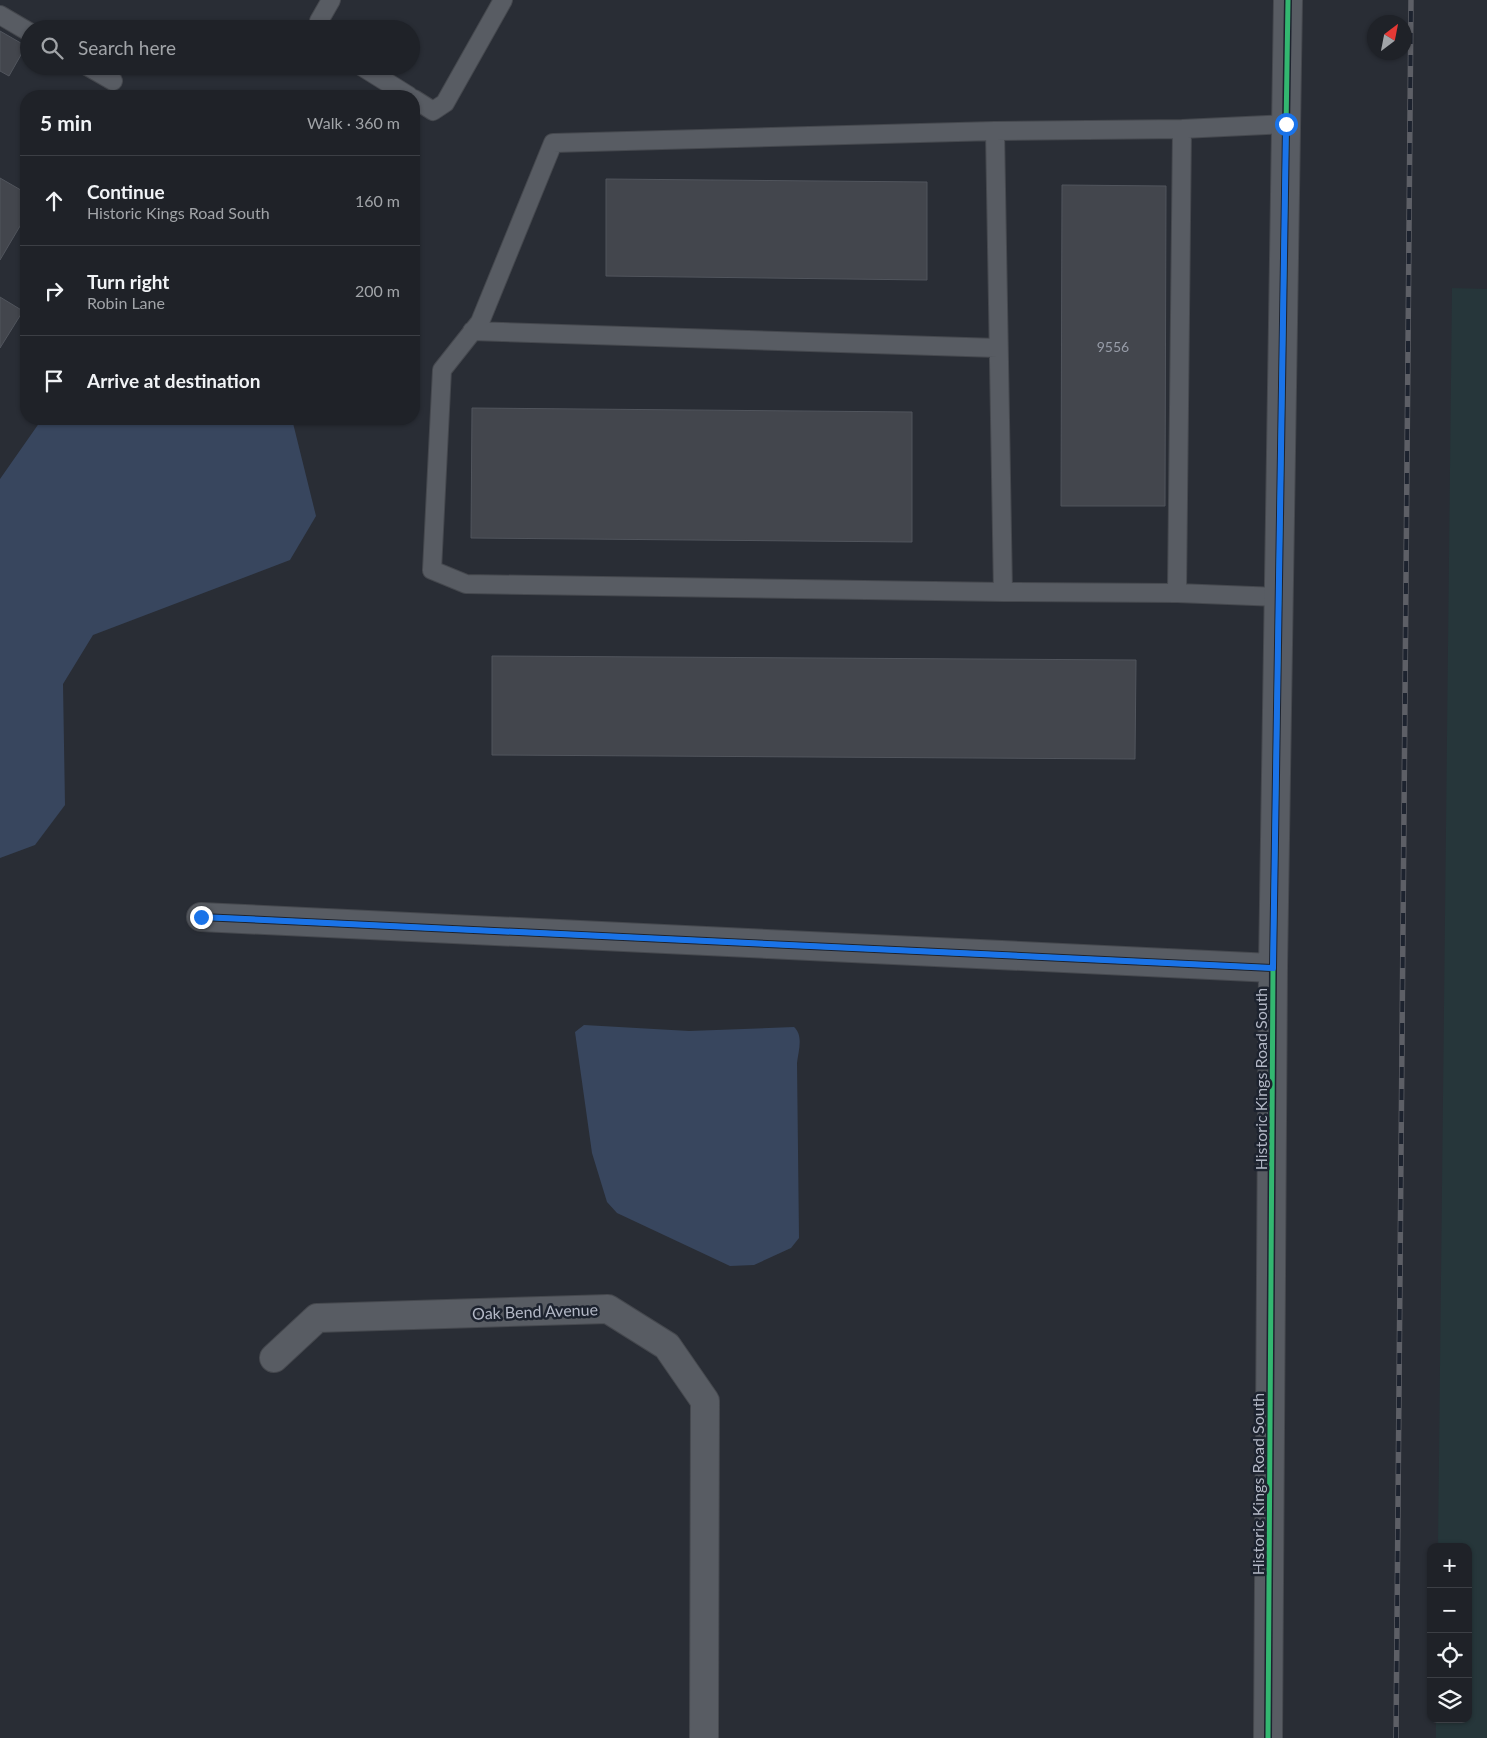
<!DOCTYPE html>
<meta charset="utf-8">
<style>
body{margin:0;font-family:Lato,sans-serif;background:#2c2f34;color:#f1f3f6}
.controls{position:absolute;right:15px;bottom:15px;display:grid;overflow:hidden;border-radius:10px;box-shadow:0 1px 4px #0004}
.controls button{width:45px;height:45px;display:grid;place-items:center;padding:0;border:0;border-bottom:1px solid #3c3f45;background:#1f2228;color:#f1f3f6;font:25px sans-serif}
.compass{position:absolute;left:1367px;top:15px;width:45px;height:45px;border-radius:50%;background:#1f2228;box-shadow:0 1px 4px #0004;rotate:32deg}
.stop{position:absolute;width:15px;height:15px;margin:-11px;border:4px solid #1a73e8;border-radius:50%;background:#fff}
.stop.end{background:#1a73e8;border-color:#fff;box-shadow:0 1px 5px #0008}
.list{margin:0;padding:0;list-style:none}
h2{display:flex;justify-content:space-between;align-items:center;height:65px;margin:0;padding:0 20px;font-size:21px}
h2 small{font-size:16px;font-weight:400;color:#a1a4a8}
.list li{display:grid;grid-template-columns:32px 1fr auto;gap:15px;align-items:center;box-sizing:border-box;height:90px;padding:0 20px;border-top:1px solid #3c3f45}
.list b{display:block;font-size:19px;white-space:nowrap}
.list p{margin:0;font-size:16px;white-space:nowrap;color:#a1a4a8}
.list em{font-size:16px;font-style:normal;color:#a1a4a8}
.icon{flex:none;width:28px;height:28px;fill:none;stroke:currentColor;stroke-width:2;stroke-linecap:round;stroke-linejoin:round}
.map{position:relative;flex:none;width:1487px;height:1738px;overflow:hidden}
.search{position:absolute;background:#1f2228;box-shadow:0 1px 4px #0004;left:20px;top:20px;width:400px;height:55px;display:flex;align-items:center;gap:12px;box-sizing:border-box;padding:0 18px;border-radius:28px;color:#a1a4a8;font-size:19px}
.panel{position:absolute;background:#1f2228;box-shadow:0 1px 4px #0004;left:20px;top:90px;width:400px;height:335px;border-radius:20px}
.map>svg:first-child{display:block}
.green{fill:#26363a}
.water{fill:#38465e}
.building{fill:#43464d;stroke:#51555d}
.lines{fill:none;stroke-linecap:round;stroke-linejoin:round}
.service-casing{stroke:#45484e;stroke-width:20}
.minor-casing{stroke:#45484e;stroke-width:30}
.service{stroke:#585c63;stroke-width:18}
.minor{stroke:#585c63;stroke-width:28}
.rail-casing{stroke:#5d5f66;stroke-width:5.5}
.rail{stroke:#1d232f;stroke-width:4;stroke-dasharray:11;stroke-linecap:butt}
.cycleway-casing{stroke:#1d232f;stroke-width:8}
.cycleway{stroke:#33b770;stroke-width:5}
.route{stroke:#1a73e8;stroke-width:6}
.labels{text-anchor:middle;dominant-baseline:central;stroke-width:5;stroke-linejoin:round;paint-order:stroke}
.number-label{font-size:14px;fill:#979ca8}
.street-label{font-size:16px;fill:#b3b8c6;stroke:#1d232f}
</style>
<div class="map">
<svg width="1487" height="1738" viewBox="0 0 1487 1738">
<rect width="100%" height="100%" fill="#292d35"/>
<path class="green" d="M1452,288L1487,289V1738H1436V1719H1468V1547H1438Z"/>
<path class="water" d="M42,419H292L316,516L290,560L93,635L63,684L65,805L35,845L0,858V479Z
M584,1025L689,1031L794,1027C804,1036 798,1052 797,1063L799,1238L791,1248L754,1265L730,1266L617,1213L607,1202L592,1153L575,1032Z"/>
<path class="building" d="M0,31L26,46L9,76L0,71Z
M0,178L26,193V216L0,260Z
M606,179L927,182V280L606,276Z
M1062,185L1166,186L1165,506H1061Z
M0,297L23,311L0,348Z
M472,408L912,412V542L471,538Z
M492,656L1136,660L1135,759L492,755Z"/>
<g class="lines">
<defs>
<path id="service" d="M0,15L29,32
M320,29L319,21L331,0
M87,66L113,81
M361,66L409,96
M414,99L433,111L445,103L503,0
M995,131L1003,592
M472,331L997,348
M1177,593L1182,129
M1279,597L1177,593L1003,592L466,584L432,570L442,370L480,322L553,143L995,131L1182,129L1286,124"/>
<path id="minor" d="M201,917L1273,968
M274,1358L317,1318L608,1309L667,1346L705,1401L704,1738
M1268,1738L1273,968L1288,0"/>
</defs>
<use href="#service" class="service-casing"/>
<use href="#minor" class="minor-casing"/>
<use href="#service" class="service"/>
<use href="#minor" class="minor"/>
<defs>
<path id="rail" d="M1396,1738L1411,0"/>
</defs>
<use href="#rail" class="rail-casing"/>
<use href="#rail" class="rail"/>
<defs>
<path id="cycleway" d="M201,917L1273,968
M1268,1738L1273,968L1288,0"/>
</defs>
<use href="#cycleway" class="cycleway-casing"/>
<use href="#cycleway" class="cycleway"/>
</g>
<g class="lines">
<path class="route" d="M201,917L1273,968L1286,124"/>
</g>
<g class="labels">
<g class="number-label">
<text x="1113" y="346">9556</text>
</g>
<g class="street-label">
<text transform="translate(1260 1079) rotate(-90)">Historic Kings Road South</text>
<text transform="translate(535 1311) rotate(-2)">Oak Bend Avenue</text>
<text transform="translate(1257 1484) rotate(-90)">Historic Kings Road South</text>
</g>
</g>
</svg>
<div class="controls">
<button>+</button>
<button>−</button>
<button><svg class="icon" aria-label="locate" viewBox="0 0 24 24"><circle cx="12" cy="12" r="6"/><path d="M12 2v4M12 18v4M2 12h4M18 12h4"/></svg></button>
<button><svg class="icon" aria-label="layers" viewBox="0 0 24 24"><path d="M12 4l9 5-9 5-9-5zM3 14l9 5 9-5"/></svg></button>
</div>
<svg class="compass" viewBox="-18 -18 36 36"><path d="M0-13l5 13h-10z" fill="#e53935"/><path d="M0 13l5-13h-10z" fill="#a1a4a8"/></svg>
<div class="stop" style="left:1286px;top:124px"></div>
<div class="stop end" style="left:201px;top:917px"></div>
<div class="search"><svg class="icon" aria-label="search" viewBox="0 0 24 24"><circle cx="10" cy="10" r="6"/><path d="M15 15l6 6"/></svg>Search here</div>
<section class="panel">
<h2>5 min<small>Walk · 360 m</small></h2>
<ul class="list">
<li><svg class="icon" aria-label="ahead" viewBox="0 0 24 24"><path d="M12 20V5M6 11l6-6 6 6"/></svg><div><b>Continue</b><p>Historic Kings Road South</p></div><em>160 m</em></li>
<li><svg class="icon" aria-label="right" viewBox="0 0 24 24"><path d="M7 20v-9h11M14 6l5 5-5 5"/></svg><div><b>Turn right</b><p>Robin Lane</p></div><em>200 m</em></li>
<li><svg class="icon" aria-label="arrive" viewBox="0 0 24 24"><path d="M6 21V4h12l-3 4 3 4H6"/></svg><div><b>Arrive at destination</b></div></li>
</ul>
</section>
</div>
